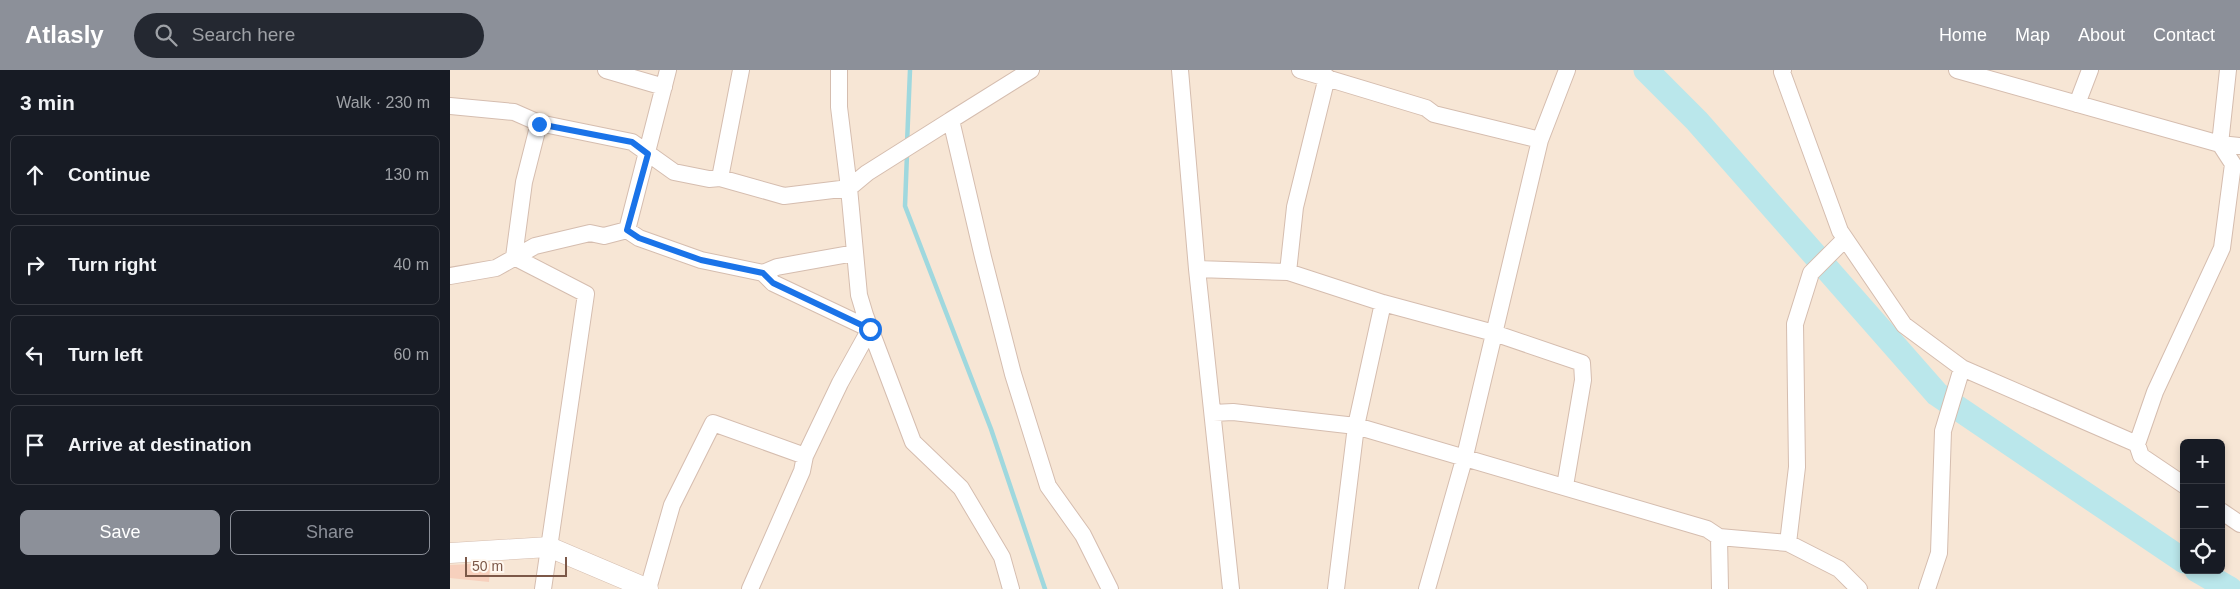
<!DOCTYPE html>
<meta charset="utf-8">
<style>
body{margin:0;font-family:Arial,sans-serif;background:#242831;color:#f1f3f6}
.controls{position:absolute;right:15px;bottom:15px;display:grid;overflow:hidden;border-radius:8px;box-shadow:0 2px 8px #0003}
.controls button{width:45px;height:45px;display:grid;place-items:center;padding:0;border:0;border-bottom:1px solid #363941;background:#171b24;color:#f1f3f6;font:25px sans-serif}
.scale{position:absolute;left:15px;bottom:12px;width:102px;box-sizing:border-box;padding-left:5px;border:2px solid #7c5848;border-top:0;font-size:14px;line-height:18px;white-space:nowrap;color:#7c5848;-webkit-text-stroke:4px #fff8f0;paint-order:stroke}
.stop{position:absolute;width:15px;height:15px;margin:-11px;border:4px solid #1a73e8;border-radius:50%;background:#fff}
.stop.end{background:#1a73e8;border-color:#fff;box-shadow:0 1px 5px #0008}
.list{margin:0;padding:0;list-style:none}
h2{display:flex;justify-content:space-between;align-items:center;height:65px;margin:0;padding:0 20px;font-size:21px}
h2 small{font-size:16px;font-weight:400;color:#9ea1a6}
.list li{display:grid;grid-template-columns:32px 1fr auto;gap:15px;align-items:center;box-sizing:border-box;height:80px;margin:0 10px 10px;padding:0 10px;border:1px solid #363941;border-radius:8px}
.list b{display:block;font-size:19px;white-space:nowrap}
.list em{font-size:16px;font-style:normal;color:#9ea1a6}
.actions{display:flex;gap:10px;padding:15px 20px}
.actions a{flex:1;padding:11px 0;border:1px solid #8c9099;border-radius:8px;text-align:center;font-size:18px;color:#8c9099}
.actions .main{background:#8c9099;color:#fff}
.icon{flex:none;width:28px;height:28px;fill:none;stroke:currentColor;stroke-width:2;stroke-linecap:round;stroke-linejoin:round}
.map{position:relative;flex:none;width:1790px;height:519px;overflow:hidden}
header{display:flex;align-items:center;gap:30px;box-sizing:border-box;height:70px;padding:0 25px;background:#8c9099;color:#fff}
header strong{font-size:24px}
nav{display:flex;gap:28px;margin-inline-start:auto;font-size:18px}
.search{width:350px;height:45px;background:#242831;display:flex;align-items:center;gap:12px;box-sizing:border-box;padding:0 18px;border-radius:28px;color:#9ea1a6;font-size:19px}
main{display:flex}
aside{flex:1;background:#171b24}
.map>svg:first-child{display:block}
.residential{fill:#f7e6d5;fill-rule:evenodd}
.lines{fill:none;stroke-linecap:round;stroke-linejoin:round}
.stream{stroke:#9fd8de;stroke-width:4.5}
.river{stroke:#bae7eb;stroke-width:25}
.building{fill:#f7d0bd}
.minor-casing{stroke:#d5bdaf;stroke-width:18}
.tertiary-casing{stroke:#d5bdaf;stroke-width:21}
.minor{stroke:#fff;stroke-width:16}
.tertiary{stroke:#fff;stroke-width:20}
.route{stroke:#1a73e8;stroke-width:6}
</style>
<header>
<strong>Atlasly</strong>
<div class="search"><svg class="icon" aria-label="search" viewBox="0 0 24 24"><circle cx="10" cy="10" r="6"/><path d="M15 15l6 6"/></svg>Search here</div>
<nav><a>Home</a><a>Map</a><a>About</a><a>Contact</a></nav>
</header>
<main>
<aside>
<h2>3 min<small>Walk · 230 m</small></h2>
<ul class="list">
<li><svg class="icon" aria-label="ahead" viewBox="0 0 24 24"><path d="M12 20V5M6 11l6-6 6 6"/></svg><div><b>Continue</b></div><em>130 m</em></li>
<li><svg class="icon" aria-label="right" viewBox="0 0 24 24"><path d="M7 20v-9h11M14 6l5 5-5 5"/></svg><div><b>Turn right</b></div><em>40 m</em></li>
<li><svg class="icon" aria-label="left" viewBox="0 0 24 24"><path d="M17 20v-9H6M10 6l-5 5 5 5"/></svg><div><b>Turn left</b></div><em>60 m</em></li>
<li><svg class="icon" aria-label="arrive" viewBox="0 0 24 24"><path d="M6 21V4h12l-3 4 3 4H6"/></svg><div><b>Arrive at destination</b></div></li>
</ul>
<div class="actions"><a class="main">Save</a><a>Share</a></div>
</aside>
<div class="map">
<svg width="1790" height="519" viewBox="0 0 1790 519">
<rect width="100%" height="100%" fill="#fef4e8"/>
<path class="residential" d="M0,0H1790V519H0ZM1734,373H1771V500H1734Z"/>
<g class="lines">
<path class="stream" d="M457,74L460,0
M457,84L455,136L541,359L595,519"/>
<path class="river" d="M1196,0L1247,51L1487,324L1734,491
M1747,500L1780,519"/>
</g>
<path class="building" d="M21,494H40L39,512L0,508V495Z"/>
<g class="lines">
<defs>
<path id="minor" d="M156,0L214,17
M581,0L501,50L533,187L563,304L598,416L633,465L660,519
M730,0L747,199L781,519
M850,0L976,38L984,44L1090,70
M1333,0L1332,2L1390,161L1454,255L1512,298L1687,374
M1507,0L1770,74L1790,76
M1627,34L1640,0
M0,36L64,42L89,53
M501,50L417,103L399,118L409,225L415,245L463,372L511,418L552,487L561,519
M270,108L291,0
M177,160L218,0
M747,199L838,202L933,233L1044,263L1132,293L1133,310L1115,416
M838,202L845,137L877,7
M313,203L327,197L405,183
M0,206L46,198L85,176L140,163L154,166L177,160L189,168L251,190L313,203L323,213L420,259L390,313L355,386L352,401L300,519
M763,343L783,342L906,356L1257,459L1269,467L1338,473L1389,499L1409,519
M1734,415L1691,386L1687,374L1705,322L1772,178L1783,94L1770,74L1778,0
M1771,441L1790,454
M1269,467L1270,519
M1338,473L1347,397L1345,254L1361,203L1395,169
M93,519L136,224L64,187L74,112L89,53L182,72L224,102L259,109L270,108L334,126L399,118L389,37V0
M198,519L222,435L263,353L355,386
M886,519L906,356L933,233
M977,519L1015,386L1090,70L1117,0
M1477,519L1489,483L1493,361L1512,298"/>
<path id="tertiary" d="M0,483L99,477L198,519"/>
</defs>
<use href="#minor" class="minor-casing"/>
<use href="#tertiary" class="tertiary-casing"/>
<use href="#minor" class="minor"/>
<use href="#tertiary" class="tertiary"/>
</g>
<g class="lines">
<path class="route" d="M89,54L182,72L198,84L177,160L189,168L251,190L313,203L323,213L420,259"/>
</g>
</svg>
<div class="controls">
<button>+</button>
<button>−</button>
<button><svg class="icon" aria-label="locate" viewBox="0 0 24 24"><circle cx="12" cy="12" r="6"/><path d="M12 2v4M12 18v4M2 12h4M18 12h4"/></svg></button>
</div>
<div class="scale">50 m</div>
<div class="stop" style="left:420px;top:259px"></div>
<div class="stop end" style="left:89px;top:54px"></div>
</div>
</main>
